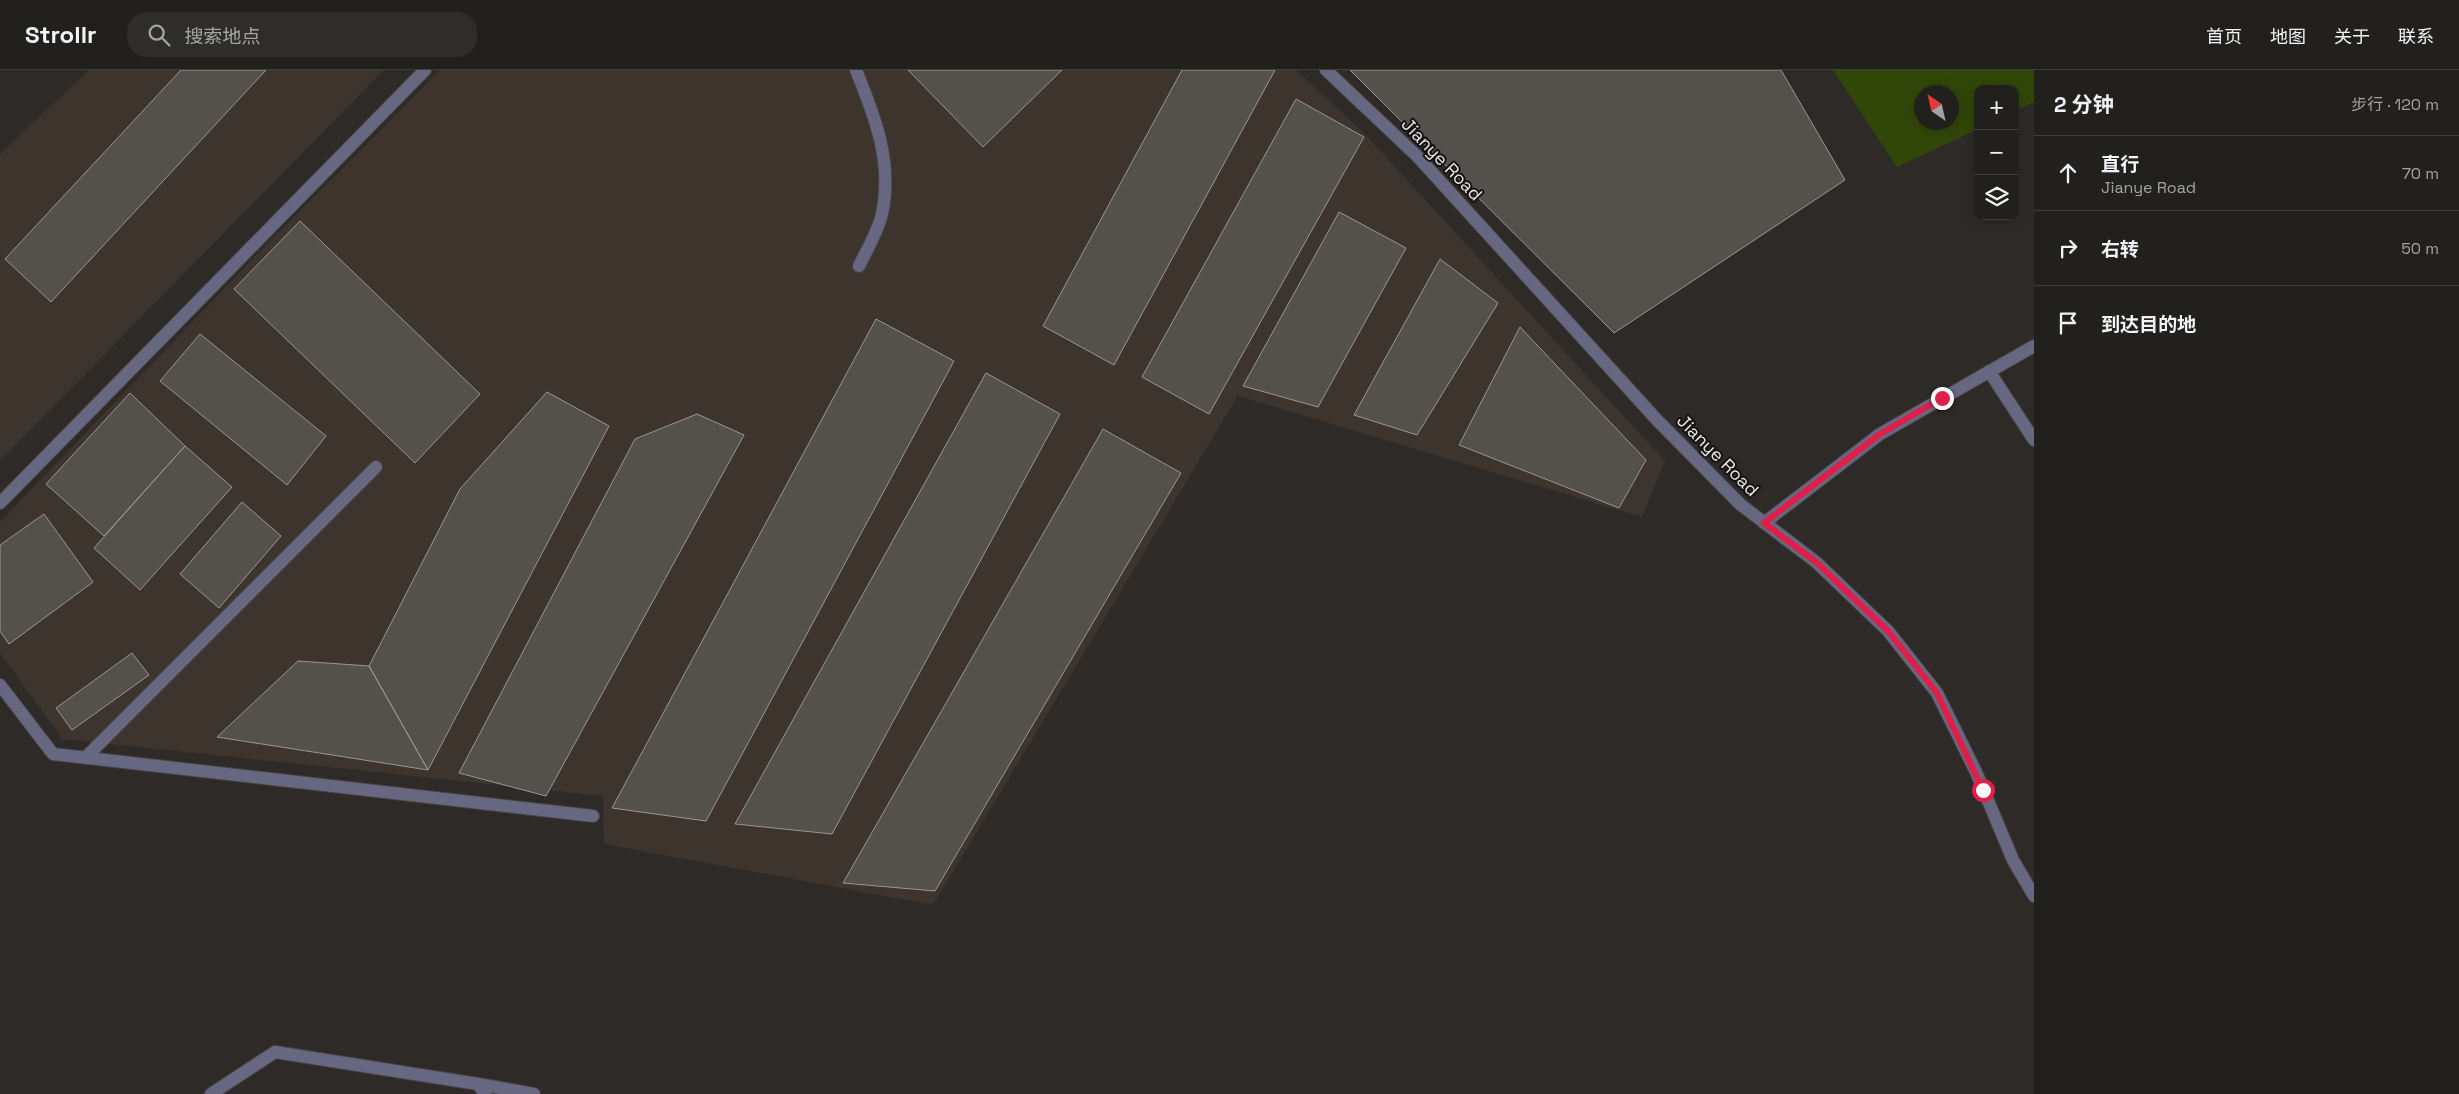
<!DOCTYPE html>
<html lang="zh">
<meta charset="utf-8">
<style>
body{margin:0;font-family:"Space Grotesk","Noto Sans SC",sans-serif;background:#2e2d2a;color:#f1f3f6}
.controls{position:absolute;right:15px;top:15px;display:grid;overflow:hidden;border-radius:10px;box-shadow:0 2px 12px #0003}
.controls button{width:45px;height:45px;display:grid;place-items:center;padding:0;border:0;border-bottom:1px solid #3f3e3b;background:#22201d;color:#f1f3f6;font:25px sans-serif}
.compass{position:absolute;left:1914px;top:15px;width:45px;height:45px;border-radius:50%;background:#22201d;box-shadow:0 2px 12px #0003;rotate:326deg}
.stop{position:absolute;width:15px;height:15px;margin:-11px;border:4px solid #e11d48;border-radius:50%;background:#fff}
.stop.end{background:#e11d48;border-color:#fff;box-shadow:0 1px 5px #0008}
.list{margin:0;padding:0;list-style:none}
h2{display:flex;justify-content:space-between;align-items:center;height:65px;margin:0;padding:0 20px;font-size:21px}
h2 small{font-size:16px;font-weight:400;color:#a2a3a4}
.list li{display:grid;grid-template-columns:32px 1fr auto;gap:15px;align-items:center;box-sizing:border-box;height:75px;padding:0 20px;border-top:1px solid #3f3e3b}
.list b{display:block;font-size:19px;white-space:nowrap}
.list p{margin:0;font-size:16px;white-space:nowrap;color:#a2a3a4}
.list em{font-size:16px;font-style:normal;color:#a2a3a4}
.icon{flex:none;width:28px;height:28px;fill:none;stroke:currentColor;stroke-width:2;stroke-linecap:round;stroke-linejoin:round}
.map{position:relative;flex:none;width:2034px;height:1024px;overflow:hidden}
header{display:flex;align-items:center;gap:30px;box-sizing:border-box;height:70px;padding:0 25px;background:#22201d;border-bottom:1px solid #3f3e3b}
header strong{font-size:24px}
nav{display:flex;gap:28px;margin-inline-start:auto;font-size:18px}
.search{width:350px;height:45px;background:#2e2d2a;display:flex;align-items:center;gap:12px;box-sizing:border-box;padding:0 18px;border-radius:20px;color:#a2a3a4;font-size:19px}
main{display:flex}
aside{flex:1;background:#22201d}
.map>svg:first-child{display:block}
.built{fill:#3d342d}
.green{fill:#314609;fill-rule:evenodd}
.building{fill:#54504c;stroke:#9a9692}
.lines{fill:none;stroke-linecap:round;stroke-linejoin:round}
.lane-casing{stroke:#484542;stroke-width:14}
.street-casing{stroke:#484542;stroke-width:14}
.lane{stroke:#676781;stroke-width:12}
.street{stroke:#676781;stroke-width:12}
.route{stroke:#e11d48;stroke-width:6}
.labels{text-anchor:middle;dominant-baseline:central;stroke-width:4;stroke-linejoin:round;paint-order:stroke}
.street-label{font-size:18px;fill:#eae8e6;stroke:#151312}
</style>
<header>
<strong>Strollr</strong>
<div class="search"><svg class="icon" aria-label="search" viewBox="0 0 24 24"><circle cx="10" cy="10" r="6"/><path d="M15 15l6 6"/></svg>搜索地点</div>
<nav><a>首页</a><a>地图</a><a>关于</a><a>联系</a></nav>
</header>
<main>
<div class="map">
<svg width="2034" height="1024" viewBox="0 0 2034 1024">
<rect width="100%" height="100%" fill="#2e2a27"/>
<path class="built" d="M89,0H384L0,391V84Z
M440,0H1296L1364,63L1665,391L1642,447L1238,326L933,835L604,774L603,726L62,669L0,583V452L268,173Z"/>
<path class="green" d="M1833,0H2034V32L2015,41V19H1978V59L1897,97ZM1922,22H1952V52H1922Z"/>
<path class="building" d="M181,0H266L51,232L5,189Z
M908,0H1062L983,77Z
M1182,0H1275L1114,295L1043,256Z
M1350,0H1781L1845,110L1614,263Z
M1296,29L1364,67L1209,344L1142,307Z
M1339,142L1406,178L1318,337L1243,316Z
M300,151L480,324L415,393L234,219Z
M1440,189L1498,233L1417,365L1354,345Z
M876,249L954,291L706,751L612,738Z
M1520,257L1646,390L1619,438L1459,375Z
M200,264L326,366L287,415L160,311Z
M986,303L1060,344L832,764L735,754Z
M547,322L609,356L428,700L369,596L460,419Z
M130,323L185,376L104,466L46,414Z
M697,344L744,365L546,726L459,703L635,369Z
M1103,359L1181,403L935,821L843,813Z
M185,376L232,417L140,520L94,478Z
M242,432L281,466L219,538L180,504Z
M44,444L93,512L9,574L0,561V475Z
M132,583L149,605L72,660L56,638Z
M298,591L369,596L428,700L217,667Z"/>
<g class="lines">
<defs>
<path id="lane" d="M478,1014L534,1024
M211,1024L275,982L478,1014L485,1024"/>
<path id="street" d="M856,0C875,47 893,92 882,144C878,161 867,180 859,196
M1326,0L1418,87L1657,350L1741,435L1816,492L1888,561L1937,623L1976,702L2013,790L2034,826
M1989,301L2034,370
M0,433L425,0
M1764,453L1880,364L2034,276
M0,615L53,684L593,746
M85,688L376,397"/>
</defs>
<use href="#lane" class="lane-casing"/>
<use href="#street" class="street-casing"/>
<use href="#lane" class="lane"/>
<use href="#street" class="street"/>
</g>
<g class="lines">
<path class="route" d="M1942,328L1880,364L1764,453L1816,492L1888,561L1937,623L1983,720"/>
</g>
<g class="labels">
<g class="street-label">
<text transform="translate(1442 89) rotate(46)">Jianye Road</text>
<text transform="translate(1718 385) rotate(45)">Jianye Road</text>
</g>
</g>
</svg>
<div class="controls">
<button>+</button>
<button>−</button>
<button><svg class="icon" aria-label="layers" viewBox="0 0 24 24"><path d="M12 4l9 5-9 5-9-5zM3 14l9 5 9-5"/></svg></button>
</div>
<svg class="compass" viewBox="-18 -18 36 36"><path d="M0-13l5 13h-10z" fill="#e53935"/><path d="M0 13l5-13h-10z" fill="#a2a3a4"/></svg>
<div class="stop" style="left:1983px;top:720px"></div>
<div class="stop end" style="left:1942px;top:328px"></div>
</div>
<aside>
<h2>2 分钟<small>步行 · 120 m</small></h2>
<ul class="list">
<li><svg class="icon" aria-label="ahead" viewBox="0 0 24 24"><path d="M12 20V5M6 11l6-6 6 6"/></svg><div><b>直行</b><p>Jianye Road</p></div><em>70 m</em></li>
<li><svg class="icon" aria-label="right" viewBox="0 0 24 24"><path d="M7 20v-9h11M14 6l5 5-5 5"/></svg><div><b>右转</b></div><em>50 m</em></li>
<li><svg class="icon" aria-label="arrive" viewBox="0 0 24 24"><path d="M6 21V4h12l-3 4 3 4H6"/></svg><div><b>到达目的地</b></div></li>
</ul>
</aside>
</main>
